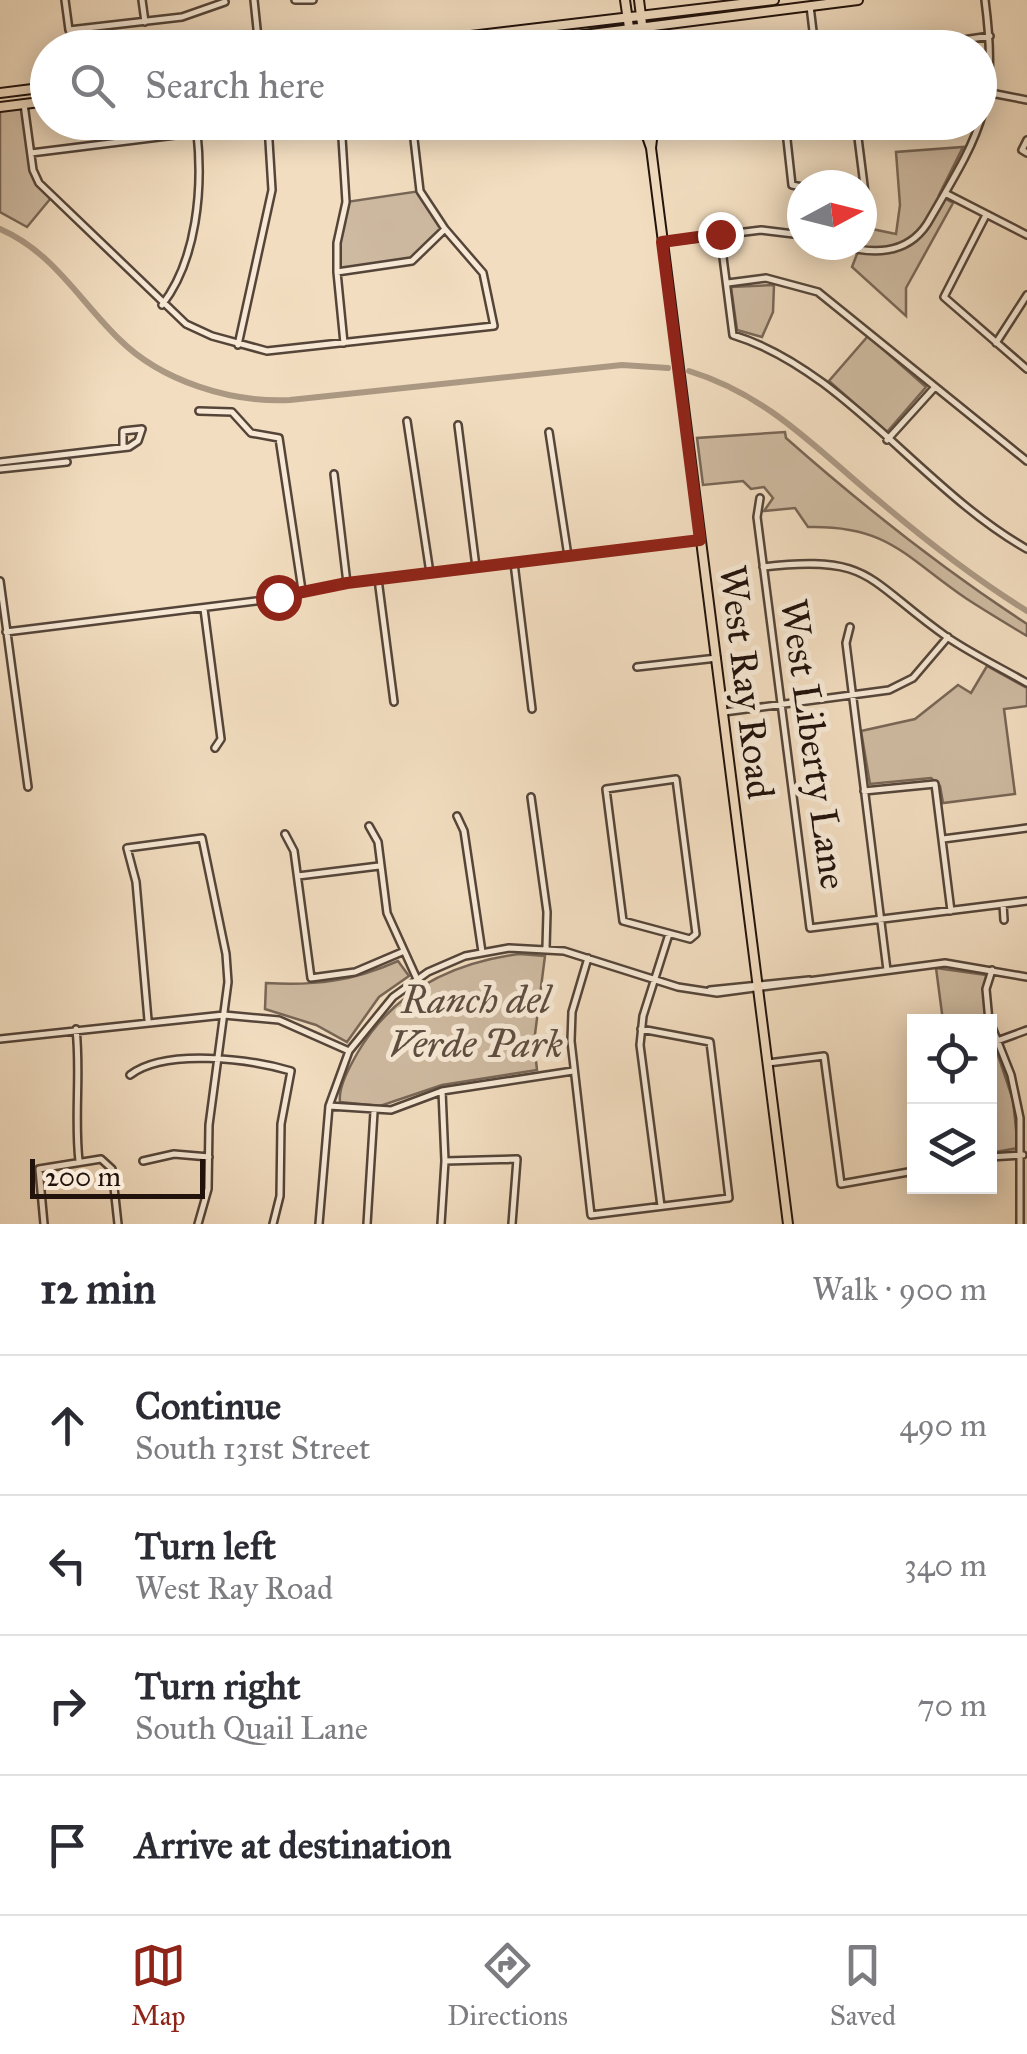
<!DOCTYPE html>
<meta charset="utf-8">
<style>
body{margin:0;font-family:"IM FELL Great Primer",serif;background:#f7f7f7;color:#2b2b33}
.controls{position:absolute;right:30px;bottom:30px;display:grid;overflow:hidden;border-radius:0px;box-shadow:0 5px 25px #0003}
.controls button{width:90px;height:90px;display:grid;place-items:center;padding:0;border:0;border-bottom:2px solid #e1e1e2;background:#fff;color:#2b2b33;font:50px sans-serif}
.compass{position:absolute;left:787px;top:170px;width:90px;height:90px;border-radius:50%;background:#fff;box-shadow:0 5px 25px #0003;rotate:83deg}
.scale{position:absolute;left:30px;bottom:25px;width:175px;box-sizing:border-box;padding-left:10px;border:5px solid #21120c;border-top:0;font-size:28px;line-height:35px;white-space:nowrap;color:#21120c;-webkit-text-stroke:8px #f7e9d6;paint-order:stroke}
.stop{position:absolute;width:30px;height:30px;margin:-22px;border:8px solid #8f2418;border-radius:50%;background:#fff}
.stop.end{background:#8f2418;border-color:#fff;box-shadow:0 2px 10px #0008}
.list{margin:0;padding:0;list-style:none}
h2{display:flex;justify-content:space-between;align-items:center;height:130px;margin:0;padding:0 40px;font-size:42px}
h2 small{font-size:32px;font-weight:400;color:#7c7c81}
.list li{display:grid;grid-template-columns:65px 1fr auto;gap:30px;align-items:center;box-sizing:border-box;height:140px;padding:0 40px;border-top:2px solid #e1e1e2}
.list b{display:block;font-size:38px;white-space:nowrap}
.list p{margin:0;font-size:32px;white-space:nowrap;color:#7c7c81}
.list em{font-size:32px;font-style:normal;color:#7c7c81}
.icon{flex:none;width:55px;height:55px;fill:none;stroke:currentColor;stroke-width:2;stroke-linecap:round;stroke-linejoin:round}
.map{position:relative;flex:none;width:1027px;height:1224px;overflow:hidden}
.search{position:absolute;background:#fff;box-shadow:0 5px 25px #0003;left:30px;right:30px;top:30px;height:110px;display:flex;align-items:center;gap:25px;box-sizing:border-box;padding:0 35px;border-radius:55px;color:#7c7c81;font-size:38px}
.sheet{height:690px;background:#fff}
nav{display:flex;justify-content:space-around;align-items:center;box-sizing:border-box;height:140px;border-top:2px solid #e1e1e2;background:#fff;font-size:28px;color:#7c7c81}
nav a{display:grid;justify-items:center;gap:5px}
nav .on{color:#8f2418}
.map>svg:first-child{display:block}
.green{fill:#cebaa1;stroke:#786656;stroke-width:2.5}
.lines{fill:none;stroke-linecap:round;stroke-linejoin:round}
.canal{stroke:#ab9883;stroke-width:6}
.minor-casing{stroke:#554539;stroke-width:10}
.major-casing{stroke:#21120c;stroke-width:12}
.minor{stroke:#f7e9d6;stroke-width:5}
.major{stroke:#f2ddc0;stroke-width:8}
.route{stroke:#8f2418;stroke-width:12}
.labels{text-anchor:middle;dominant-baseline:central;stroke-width:10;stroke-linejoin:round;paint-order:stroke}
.street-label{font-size:38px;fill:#21120c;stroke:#f7e9d6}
.park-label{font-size:38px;font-style:italic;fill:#5e4d40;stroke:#f7e9d6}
</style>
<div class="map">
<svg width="1027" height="1224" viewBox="0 0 1027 1224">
<rect width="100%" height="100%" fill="#f2ddc0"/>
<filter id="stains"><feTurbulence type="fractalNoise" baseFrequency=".002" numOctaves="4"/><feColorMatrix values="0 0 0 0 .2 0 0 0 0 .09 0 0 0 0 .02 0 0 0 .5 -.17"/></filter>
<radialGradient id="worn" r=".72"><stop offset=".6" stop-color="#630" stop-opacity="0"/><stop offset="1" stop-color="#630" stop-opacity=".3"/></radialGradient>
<path class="green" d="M24,104L33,170L51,198L27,227L0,212V107Z
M963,147L939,195L953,203L906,288V316L852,267L867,228L896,234L900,205L896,152Z
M420,191L445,229L412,261L337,272V243L346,202Z
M774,285L773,312L762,337L737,330L731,287Z
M868,336L926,387L887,432L829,381Z
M785,432L786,438C863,506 941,568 1027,624V636C1007,624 987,612 967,599C906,558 889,525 808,527L795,508L764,511L773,498L764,487L751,489L743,481L703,485L697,438Z
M987,666L1027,688V706L1004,709L1015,794L943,803L940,786L931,778L870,784L861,731L915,719L958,685L971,693Z
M519,954L545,956L534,1042L537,1070L442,1085L380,1106L340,1102C338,1087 350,1066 358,1052C394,991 451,963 519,954Z
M398,961L409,976L379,997L347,1042L316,1025L265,1009L266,983C316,986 353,981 398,961Z
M936,968L986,975L987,1021H943Z
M990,1031L1013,1100L1018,1148L990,1153Z"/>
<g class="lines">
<path class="canal" d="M0,229C53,252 79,300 119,339C161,381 231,403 290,400L622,365L668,368
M689,371C771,396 820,453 884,505C929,543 977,580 1027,611"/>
<defs>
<path id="minor" d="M65,0L69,30L182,17L225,2
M142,0L145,22
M254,0L259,48
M295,0H313
M810,6L815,48
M909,48L990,36
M991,93L1027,100
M24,104L33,170L39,183L186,324L212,336L267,351L494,326L483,273L445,229L420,191L412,122
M341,122L346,202L337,243V272L344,343
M785,122L792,185L802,187
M856,122L866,201L862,227
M1027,140L1022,150L1027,153
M31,153L280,122
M945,193L1027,235
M986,215L944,297L1027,369
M720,234L733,335C844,369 924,491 1027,549
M663,242L761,230L802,235
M838,245C871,254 906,256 927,224C980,133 999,108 985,0
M337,272L412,261L445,229
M728,283L766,278L818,292L1027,461
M162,305C197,260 203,188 197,133
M996,343L1027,295
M238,345L272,190L268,125
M199,411L232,412L251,433L279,438L302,590
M407,421L430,573
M458,425L476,567
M549,432L568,556
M887,440L935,387
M0,462L129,447L138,441L142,429L123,431V447
M0,469L67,462
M334,474L347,583
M760,498L757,517L810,928L1027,901
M514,563L532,709
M763,567C872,554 866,580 947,637C972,654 1001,668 1027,683
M378,579L394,702
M0,581L28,787
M204,609L221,739L215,748
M850,627L846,643L887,970
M6,632L264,600L347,583L701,540
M637,667L717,658
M724,712L889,690L913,678L948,637
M676,779L696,934L690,939L623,921L606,789Z
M864,791L935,784L951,911
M531,797L547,912L546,948
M457,816L464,831L482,952
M369,826L378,842L387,913L417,979
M285,834L294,851L311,978L355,972L402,952
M943,839L1027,828
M298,876L379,866
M1003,904L1004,920
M588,958L572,1012L571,1041L591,1215L729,1198L710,1042L641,1029
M710,990L809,980
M148,1020L136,882L127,848L202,838L226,954L228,982L209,1125L208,1189L198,1224
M989,1021L986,989L992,970
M990,1022L1011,1075L1020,1118V1224
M76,1029C81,1074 74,1116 79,1161
M0,1039L224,1015L279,1020L349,1051
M997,1041L1027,1030
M768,1063L824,1056L841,1184L914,1171
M130,1075C165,1048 250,1059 291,1071L281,1124L280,1196L273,1224
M329,1106L391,1110L442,1091L573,1071
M990,1157L1023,1155
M143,1161L174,1154L209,1157
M445,1161L517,1159L512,1224
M661,1206L640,1045L643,1016L669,934
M44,1224L39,1169L101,1159L112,1169L118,1224
M319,1224L329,1106L349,1051L393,997L428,972L465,956L509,948L564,951L678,987L717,993L945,963L1027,977
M367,1224L374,1112
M441,1224L445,1161L442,1091"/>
<path id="major" d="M625,0L632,48
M639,0L645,48
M370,48L774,0
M481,48L858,0
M0,93L48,87
M0,107L48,101
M642,122L651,148L788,1224
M651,148L654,122"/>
</defs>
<use href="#minor" class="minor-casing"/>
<use href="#major" class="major-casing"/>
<use href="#minor" class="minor"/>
<use href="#major" class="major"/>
</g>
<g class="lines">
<path class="route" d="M278,597L347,583L700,540L662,242L720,234"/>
</g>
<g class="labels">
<g class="street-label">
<text transform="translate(747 682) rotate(83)">West Ray Road</text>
<text transform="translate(814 744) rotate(82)">West Liberty Lane</text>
</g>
<g class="park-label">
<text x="476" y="1000">Ranch del<tspan x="476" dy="44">Verde Park</tspan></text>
</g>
</g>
<rect width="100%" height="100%" filter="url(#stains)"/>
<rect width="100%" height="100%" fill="url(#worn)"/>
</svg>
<div class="controls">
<button><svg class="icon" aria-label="locate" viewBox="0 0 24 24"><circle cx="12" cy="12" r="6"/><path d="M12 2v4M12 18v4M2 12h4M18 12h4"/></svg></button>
<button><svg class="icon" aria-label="layers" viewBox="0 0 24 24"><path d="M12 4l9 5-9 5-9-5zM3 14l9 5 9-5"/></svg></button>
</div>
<svg class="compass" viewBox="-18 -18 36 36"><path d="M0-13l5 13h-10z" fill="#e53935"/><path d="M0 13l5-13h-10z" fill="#7c7c81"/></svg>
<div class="scale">200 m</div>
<div class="stop" style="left:278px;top:597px"></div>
<div class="stop end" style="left:720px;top:234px"></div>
<div class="search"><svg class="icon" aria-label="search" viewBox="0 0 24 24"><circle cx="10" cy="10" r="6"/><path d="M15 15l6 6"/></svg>Search here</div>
</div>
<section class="sheet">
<h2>12 min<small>Walk · 900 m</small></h2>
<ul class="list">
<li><svg class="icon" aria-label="ahead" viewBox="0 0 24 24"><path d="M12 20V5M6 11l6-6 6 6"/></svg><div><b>Continue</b><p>South 131st Street</p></div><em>490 m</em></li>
<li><svg class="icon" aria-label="left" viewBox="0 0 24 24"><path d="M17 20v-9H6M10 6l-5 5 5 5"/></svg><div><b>Turn left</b><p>West Ray Road</p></div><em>340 m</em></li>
<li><svg class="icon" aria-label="right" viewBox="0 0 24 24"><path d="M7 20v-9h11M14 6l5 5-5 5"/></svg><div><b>Turn right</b><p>South Quail Lane</p></div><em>70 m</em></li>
<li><svg class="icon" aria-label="arrive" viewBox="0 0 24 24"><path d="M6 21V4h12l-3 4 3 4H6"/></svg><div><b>Arrive at destination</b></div></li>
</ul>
</section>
<nav>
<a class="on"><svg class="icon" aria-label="map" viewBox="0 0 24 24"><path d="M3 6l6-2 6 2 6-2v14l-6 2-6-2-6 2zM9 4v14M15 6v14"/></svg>Map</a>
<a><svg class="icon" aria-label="directions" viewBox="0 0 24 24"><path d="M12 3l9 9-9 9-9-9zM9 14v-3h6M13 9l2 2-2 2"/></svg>Directions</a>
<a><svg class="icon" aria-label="saved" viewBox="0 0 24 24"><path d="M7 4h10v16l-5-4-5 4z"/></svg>Saved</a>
</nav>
